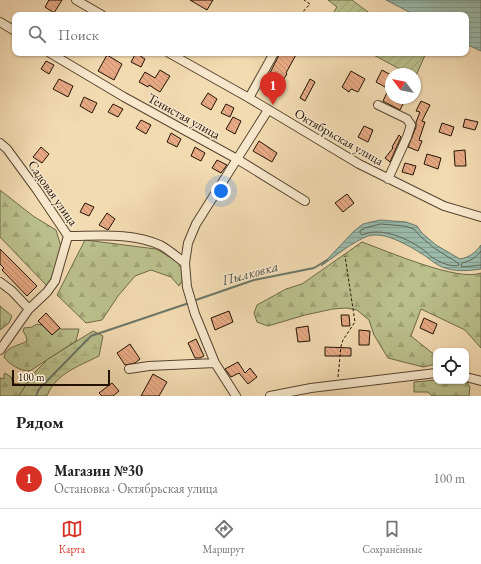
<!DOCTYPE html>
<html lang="ru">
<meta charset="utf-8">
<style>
body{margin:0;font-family:"EB Garamond",serif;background:#f2f2f2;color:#222}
.controls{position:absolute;right:12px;bottom:12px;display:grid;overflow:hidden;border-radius:8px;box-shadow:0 1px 3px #0004}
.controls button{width:36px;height:36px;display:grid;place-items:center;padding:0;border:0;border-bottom:1px solid #e0e0e0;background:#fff;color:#222;font:20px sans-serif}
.compass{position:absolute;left:385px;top:68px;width:36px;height:36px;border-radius:50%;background:#fff;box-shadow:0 1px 3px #0004;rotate:302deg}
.scale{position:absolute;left:12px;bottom:10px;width:98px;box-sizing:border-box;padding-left:4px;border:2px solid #231204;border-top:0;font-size:11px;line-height:14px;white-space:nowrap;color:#231204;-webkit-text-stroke:3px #f7e7cc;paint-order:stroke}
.you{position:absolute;left:221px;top:191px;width:14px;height:14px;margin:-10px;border:3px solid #fff;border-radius:50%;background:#1a73e8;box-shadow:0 0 0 6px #1a73e833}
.badge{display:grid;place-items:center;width:26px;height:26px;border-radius:50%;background:#d93025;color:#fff;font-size:13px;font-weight:700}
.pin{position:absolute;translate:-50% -33px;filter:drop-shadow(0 1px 2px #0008)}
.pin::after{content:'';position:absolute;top:21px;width:14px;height:12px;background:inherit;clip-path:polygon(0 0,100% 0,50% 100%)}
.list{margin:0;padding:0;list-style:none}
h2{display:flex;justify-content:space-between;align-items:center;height:52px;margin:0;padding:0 16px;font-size:17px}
h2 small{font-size:13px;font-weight:400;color:#767676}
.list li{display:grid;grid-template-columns:26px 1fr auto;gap:12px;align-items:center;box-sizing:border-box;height:60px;padding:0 16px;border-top:1px solid #e0e0e0}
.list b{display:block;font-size:15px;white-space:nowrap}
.list p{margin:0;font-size:13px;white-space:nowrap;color:#767676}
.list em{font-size:13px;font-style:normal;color:#767676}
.icon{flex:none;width:22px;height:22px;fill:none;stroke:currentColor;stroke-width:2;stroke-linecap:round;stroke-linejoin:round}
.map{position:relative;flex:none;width:481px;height:396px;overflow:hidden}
.search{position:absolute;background:#fff;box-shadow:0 1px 3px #0004;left:12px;right:12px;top:12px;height:44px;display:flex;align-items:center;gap:10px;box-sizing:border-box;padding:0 14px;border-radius:8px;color:#767676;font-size:15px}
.sheet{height:112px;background:#fff}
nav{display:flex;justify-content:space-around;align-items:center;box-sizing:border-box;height:56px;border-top:1px solid #e0e0e0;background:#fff;font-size:11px;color:#767676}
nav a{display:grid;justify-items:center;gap:2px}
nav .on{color:#d93025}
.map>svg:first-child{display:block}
.forest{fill:url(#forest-firs);stroke:#6e6948}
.wetland{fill:url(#wetland-marsh);stroke:#6e6948}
.garden{fill:url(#garden-furrows);stroke:#6e6948}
.water{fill:url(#water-rules);stroke:#6b7769}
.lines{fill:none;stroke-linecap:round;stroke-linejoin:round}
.shore{stroke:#5f6658;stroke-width:1}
.stream{stroke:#6b7769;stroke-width:2}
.building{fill:url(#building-back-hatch);stroke:#231204}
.minor-casing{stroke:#57442f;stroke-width:10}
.path{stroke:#231204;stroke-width:1;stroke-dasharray:3 2;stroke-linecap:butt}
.minor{stroke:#f7e7cc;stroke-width:8}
.labels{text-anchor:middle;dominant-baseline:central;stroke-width:3;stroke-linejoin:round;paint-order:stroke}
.street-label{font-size:13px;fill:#231204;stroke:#f7e7cc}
.water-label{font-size:14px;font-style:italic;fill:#4d4d3f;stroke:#f7e7cc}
</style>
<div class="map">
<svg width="481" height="396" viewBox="0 0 481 396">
<defs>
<pattern id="forest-firs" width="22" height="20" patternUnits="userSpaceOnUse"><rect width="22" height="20" fill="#bac08c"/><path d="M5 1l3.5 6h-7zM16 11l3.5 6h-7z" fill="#a0a477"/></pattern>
<pattern id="wetland-marsh" width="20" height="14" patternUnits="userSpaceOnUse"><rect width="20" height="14" fill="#bac08c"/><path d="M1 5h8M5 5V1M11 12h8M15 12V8" fill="none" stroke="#a0a477"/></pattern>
<pattern id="garden-furrows" width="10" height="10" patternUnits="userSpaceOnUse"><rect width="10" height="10" fill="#bac08c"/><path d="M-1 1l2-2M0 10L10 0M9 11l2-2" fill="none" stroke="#a0a477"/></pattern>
<pattern id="water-rules" width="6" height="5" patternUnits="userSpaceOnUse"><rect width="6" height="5" fill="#9bbbac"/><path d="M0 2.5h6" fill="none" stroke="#85a092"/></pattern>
<pattern id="building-back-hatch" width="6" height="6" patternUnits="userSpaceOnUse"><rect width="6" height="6" fill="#e7aa85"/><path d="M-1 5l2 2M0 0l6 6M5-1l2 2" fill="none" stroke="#c69171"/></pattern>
</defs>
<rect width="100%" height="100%" fill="#f2dab1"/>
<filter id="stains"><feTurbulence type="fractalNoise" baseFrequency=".005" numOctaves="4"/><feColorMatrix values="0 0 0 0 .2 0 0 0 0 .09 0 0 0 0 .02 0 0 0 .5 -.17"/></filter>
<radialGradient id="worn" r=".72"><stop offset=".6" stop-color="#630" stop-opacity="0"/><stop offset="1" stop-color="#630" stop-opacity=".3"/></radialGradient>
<path class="forest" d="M0,190L33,216L56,230L62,250L48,287L0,237Z
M85,240L156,249L180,263L185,277L179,286L171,277L151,270L135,276L118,296L102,320L86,323L57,295Z
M362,242C387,251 458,282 481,273V348L465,330L421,309L411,336L436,356V364L423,367L388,358L374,335L369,320L357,310L346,308L333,309L305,315L268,326L257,322L254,313L257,305L286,289L302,284Z
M0,306L12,316L9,323L0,330Z
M37,324L56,329H79L76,341L30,371C20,371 10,365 4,357C6,346 19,346 27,341L26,336L23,331L24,328L32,327Z
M5,373L11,377L13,383L17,384L24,381L28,382L19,396H0V378L4,379V375Z
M436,380H466L470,387L469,396H432L428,392H414V382Z"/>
<path class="wetland" d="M93,331L103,336L99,356C79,366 55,374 47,396H19L32,375L48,359Z"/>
<path class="garden" d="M328,0H352L372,15H332L337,7Z
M370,53H426L415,78V74H409Z"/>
<path class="water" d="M386,0H481V51L466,44V15H415Z
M380,220L406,222L417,226L422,233L436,245L460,259C470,257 475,253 481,245V269C467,271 455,272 442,267C433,263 429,258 422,254C408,245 384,231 368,236C354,241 334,257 321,266L354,231L363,224Z"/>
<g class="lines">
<path class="shore" d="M381,224L405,226L414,229L420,236L434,248L458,263L459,265C453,268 439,262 433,258C430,256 428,253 426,252C410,239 381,226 362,235L360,233V231L365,228Z
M481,251C476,258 470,261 462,263L461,265L462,267L481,265"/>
<path class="stream" d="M193,301L254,280L314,268L327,260
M36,396L39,389L91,336L189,303"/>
</g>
<path class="building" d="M49,0H62L54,13L45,7Z
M190,0H213L207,10Z
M136,53L145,59L141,67L131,62Z
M280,53H297L286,73L287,74L278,88L266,81Z
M107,55L122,64L114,80L98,71Z
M46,61L54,65L49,74L41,69Z
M160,70L170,76L160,92L149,85L148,87L139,82L145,72L155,78Z
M382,70L391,75L385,87L376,82Z
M351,71L365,79L358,92L351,89L349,92L342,87Z
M59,79L73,86L68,97L53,89Z
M310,79L315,82L305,101L300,98Z
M391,84V98H401L399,102L403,104L400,110L383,101Z
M208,93L217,99L211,110L201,104Z
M84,97L97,103L92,113L80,106Z
M421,101L430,105L422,121L425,122L419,140L422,141L418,151L408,147L416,127V122L420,112L416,111Z
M113,104L123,109L118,117L108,112Z
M226,104L234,108L230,117L221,113Z
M233,117L241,121L235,134L226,129Z
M465,119L478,122L475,130L463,127Z
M141,120L151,125L146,134L136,128Z
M442,123L454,127L451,136L439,132Z
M364,126L373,130L368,142L358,137Z
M171,133L181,139L177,147L167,142Z
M399,135L401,137L390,162L385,158L393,148L392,147Z
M259,141L277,153L272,162L253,151Z
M41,147L49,154L42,163L33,157Z
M195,147L205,153L201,161L191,156Z
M465,150L466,166H455L454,151Z
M427,154L441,158L438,169L424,164Z
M217,160L227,165L221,173L212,168Z
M405,163L416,166L413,175L402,172Z
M347,194L354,203L343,212L335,203Z
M85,203L94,207L89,216L80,212Z
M107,213L115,219L108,230L99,225Z
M0,249L37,286L27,296L2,270L4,268L0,264Z
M229,311L233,322L215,330L211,318Z
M46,313L60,328L52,335L38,321Z
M341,315H349L350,326H342Z
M424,318L437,324L433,334L420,328Z
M308,326L310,341L298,342L296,328Z
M359,330L370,331L369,345H359Z
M196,339L204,356L200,358H195L188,343Z
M130,344L140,359L135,363L125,365L117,353Z
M325,347L351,348V356H325Z
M238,362L245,373L250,368L257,377L248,384L239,373L231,377L225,369Z
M153,374L167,382L159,396H141Z
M112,383L119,391L113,396H102L99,393Z"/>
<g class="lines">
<defs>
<path id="minor" d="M76,0L102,15
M0,22L15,31
M50,53L124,97L237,159L305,201
M169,53L249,98L359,164L444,206L481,217
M249,98L274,53
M378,105L407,119L411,125L407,137L388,179
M0,143L7,149L37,190L68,236C98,236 131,232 160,245C168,249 177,257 185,263
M0,282L12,291L29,309L0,350
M29,309L47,292L55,281L68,236
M129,369L149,366L215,363
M466,377L481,381
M236,396L215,363L195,314L187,287L185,263L188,243L196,224L268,110
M270,396L311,388L436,373"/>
</defs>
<use href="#minor" class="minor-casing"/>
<path class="path" d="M300,15L310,4L304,0
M338,377L341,346L343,340L355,322L345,256"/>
<use href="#minor" class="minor"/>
</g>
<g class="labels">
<g class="street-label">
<text transform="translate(184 116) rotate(29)">Тенистая улица</text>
<text transform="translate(339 137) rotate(30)">Октябрьская улица</text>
<text transform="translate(53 193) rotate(55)">Садовая улица</text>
</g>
<g class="water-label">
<text transform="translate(250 273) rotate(-15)">Пылковка</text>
</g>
</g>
<rect width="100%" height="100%" filter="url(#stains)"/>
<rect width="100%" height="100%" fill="url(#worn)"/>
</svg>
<div class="controls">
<button><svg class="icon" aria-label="locate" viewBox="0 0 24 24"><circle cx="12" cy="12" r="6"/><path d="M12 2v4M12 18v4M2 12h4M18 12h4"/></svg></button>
</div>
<svg class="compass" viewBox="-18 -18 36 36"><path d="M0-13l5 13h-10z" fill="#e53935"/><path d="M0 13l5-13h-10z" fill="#767676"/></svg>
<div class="scale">100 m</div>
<div class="you"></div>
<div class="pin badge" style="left:273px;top:105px">1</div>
<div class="search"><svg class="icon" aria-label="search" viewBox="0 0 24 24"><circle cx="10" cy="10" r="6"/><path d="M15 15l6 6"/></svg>Поиск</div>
</div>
<section class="sheet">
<h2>Рядом<small></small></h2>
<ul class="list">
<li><span class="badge">1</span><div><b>Магазин №30</b><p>Остановка · Октябрьская улица</p></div><em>100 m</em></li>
</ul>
</section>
<nav>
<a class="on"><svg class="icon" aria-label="map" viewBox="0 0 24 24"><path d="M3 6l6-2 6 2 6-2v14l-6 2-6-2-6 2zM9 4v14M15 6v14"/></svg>Карта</a>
<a><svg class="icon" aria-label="directions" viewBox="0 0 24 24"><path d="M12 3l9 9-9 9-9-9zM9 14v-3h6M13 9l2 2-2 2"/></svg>Маршрут</a>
<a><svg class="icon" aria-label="saved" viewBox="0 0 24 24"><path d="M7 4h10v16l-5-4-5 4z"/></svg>Сохранённые</a>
</nav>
